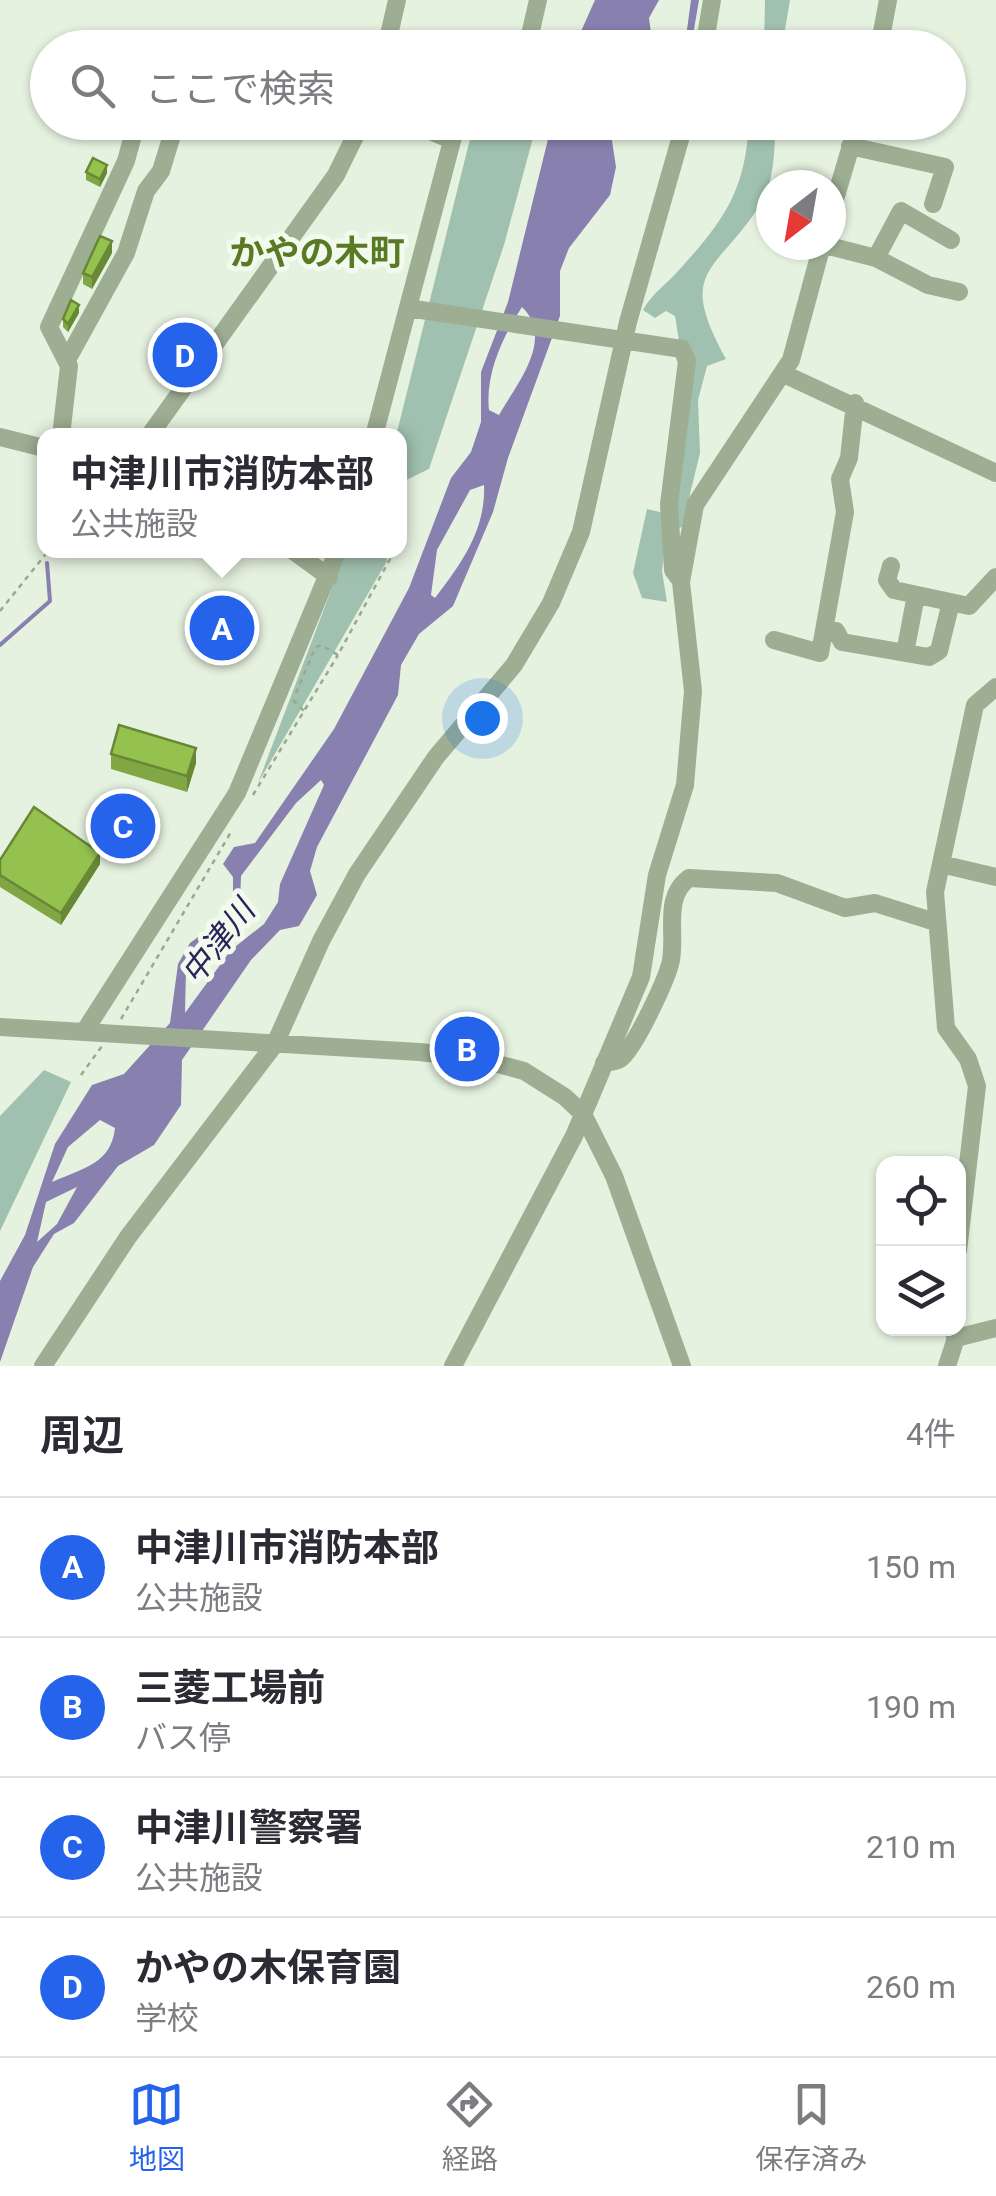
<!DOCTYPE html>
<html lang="ja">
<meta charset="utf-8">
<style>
body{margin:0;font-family:Roboto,"Noto Sans JP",sans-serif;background:#f2f2f3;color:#2b2b33}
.controls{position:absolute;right:30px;bottom:30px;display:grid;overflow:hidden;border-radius:20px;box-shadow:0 2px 8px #0004}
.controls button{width:90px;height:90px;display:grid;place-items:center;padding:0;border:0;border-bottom:2px solid #e1e1e2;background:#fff;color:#2b2b33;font:50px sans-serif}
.compass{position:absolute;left:756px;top:170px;width:90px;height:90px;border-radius:50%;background:#fff;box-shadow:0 2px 8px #0004;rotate:211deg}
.you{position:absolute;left:482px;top:718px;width:35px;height:35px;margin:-25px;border:8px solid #fff;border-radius:50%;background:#1a73e8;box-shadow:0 0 0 15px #1a73e833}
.badge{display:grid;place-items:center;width:65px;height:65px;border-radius:50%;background:#2563eb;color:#fff;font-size:32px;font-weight:700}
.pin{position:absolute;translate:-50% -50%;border:5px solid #fff;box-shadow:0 2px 10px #0006}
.popup{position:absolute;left:37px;top:428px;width:370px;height:130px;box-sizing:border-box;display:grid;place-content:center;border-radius:20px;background:#fff;filter:drop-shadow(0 2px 8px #0005);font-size:32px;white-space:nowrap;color:#7c7c81}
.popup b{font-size:38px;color:#2b2b33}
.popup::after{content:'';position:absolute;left:50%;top:100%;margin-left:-20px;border:20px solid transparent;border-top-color:#fff}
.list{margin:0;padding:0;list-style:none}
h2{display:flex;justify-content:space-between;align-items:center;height:130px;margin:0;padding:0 40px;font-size:42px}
h2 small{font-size:32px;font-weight:400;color:#7c7c81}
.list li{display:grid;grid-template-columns:65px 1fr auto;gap:30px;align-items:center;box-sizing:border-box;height:140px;padding:0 40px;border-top:2px solid #e1e1e2}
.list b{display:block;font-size:38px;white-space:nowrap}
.list p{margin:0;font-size:32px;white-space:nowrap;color:#7c7c81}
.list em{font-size:32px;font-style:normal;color:#7c7c81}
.icon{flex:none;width:55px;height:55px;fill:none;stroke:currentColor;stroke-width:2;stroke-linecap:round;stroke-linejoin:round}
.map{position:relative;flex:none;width:996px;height:1366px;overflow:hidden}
.search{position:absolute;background:#fff;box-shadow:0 2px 8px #0004;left:30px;right:30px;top:30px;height:110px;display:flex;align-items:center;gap:25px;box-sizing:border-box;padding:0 35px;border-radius:55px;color:#7c7c81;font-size:38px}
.sheet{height:690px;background:#fff}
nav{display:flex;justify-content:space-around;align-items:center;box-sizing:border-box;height:140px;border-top:2px solid #e1e1e2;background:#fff;font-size:28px;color:#7c7c81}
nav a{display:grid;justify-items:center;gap:5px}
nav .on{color:#2563eb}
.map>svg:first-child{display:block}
.green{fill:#a0c1b0}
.water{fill:#8880af;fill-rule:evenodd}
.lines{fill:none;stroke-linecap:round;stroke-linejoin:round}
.stream{stroke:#8880af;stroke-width:4}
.path{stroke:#99aa8b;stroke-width:2.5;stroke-dasharray:5 5;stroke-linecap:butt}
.minor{stroke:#9dae92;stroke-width:18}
.wall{fill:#80a743}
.shaded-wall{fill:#688837}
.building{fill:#95c24e;stroke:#688837;stroke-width:2.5}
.labels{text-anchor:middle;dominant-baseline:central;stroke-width:10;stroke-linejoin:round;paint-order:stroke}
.water-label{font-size:32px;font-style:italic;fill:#2d2159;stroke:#f1faec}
.quarter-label{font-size:35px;font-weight:bold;fill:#597924;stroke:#f1faec}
</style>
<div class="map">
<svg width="996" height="1366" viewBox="0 0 996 1366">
<rect width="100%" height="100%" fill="#e6f2e0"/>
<path class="green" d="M765,0H790L782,47H764Z
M474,123H537L504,245L429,469L400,483V436H396Z
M749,123H776C774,150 775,182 760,205C715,275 676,268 726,359L707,366L698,400L700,453L682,527L666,534L662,571L667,602L642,598L633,573L647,509L664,513L690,359L679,341L675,316L666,311L655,318L643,310C652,293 668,283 680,269C725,219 745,191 749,123Z
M346,551H386L387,561L258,783Z
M44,1070L71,1082L0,1231V1116Z"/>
<path class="water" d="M595,0H659L649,18L652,41L664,45L686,37L691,0H699L691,47H574Z
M552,123H615L611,134L616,167L610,195L569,248L560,271V316L508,458L493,512L453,606L419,634L401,665L398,695L317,847L310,871L317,895L299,926L280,930L251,960L182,1060L181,1105L154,1145L118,1166L74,1223L54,1234L33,1267L0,1362V1281L25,1235L55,1144L92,1085L124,1074L170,1023L178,964L190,943L225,917L233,900V877L223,864L234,847L255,843L334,729L409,588L451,478L471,452L481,422V372L508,302ZM522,307C555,339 517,383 499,415L489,410C485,374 503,336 522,307ZM484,485C486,530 461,564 435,598L431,595L437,550L470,490ZM321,780L324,785L280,884L278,902L264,924L231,950L185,1013L186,968L198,944L228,926L240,903L241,876L296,803ZM100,1120L115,1128C111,1164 83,1168 52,1182L68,1147ZM77,1187L57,1224L37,1242L46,1202Z"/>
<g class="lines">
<path class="stream" d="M0,645L50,601L47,563"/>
<path class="path" d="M0,611L49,550
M296,693L315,648L321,645L338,655L390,559L386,550
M293,700L304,711
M253,795L338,655
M121,1019L231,832
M81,1075L102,1046"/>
<path class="minor" d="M386,48L397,0
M527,48L538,0
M704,48L712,0
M879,48L888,0
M409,122L449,139
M850,146L945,167L933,204
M831,213L858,122
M825,245L876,258L928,285L959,292
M876,258L901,211L951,240
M408,308L682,349L687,361L669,504L673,570L678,577
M67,360L126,253L146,191L161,171L176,122
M784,374L996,473
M61,436L69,366L49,327L126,161L132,139
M149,436L336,175L362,122
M374,436L457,122
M0,437L44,448
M292,550L329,577
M891,566L887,580L894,590L969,606L996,577
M836,631L842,642L929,657L939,651L951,602
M774,640L820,653L845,512L840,479L849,458L855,403
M905,653L916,595
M941,864L996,877
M0,1027L419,1052L476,1058L524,1071L565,1097L583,1114L614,1176L682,1366
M84,1032L237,793L338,550
M604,1063C610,1062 615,1062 620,1059C634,1050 668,977 671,960C676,931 663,897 689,878L777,883L845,908L875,903L935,922
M958,1251L977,1086L968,1059L946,1028L935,892L975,705L996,687
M956,1338L996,1328
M43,1366L128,1237L275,1044L321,941L357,874L436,757L514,665L551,603L581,532L628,322L685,122
M453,1366L574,1136L641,977L657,875L685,785L693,691L681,582L695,505L791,360L822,245
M947,1366L956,1338L952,1329"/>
</g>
<path class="wall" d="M86,172L107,173L100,187L86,180Z
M112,253L92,289L83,284V273Z
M79,313L68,332L63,327V319Z
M111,754L196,763L187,792L111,769Z
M0,860L100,864L61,925L0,887Z"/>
<path class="shaded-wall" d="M107,165V173L100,187V179Z
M112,241V253L92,289V277Z
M79,305V313L68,332V324Z
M196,748V763L187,792V776Z
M100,853V864L61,925V913Z"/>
<path class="building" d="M93,158L107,165L100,179L86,172Z
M100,236L112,241L92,277L83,273Z
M71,300L79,305L68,324L63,319Z
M119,725L196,748L187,776L111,754Z
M34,807L100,853L61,913L0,875V860Z"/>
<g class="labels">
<g class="water-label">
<text transform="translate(218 942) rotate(-52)">中津川</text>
</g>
<g class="quarter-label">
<text x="317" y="253">かやの木町</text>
</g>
</g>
</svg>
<div class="controls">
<button><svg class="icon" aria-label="locate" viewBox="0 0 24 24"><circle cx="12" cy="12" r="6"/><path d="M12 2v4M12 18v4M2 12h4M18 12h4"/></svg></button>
<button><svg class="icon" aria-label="layers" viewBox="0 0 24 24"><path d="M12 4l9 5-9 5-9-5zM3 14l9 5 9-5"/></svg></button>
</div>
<svg class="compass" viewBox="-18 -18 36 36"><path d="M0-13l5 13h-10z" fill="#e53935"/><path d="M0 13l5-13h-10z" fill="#7c7c81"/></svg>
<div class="you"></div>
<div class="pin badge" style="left:222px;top:628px">A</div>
<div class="popup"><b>中津川市消防本部</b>公共施設</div>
<div class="pin badge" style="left:467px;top:1049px">B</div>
<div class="pin badge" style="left:123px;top:826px">C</div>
<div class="pin badge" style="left:185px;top:355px">D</div>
<div class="search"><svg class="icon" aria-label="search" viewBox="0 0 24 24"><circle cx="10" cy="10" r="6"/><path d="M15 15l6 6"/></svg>ここで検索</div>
</div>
<section class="sheet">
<h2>周辺<small>4件</small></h2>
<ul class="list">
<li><span class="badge">A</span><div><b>中津川市消防本部</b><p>公共施設</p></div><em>150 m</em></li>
<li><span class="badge">B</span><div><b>三菱工場前</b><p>バス停</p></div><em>190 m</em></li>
<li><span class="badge">C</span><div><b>中津川警察署</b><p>公共施設</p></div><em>210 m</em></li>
<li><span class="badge">D</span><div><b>かやの木保育園</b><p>学校</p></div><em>260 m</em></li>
</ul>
</section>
<nav>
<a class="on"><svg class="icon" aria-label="map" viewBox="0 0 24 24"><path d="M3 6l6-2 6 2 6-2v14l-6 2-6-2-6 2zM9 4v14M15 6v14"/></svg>地図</a>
<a><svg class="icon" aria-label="directions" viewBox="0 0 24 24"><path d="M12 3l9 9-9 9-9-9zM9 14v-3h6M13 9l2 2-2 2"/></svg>経路</a>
<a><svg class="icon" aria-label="saved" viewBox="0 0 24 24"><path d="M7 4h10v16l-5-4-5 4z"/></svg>保存済み</a>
</nav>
